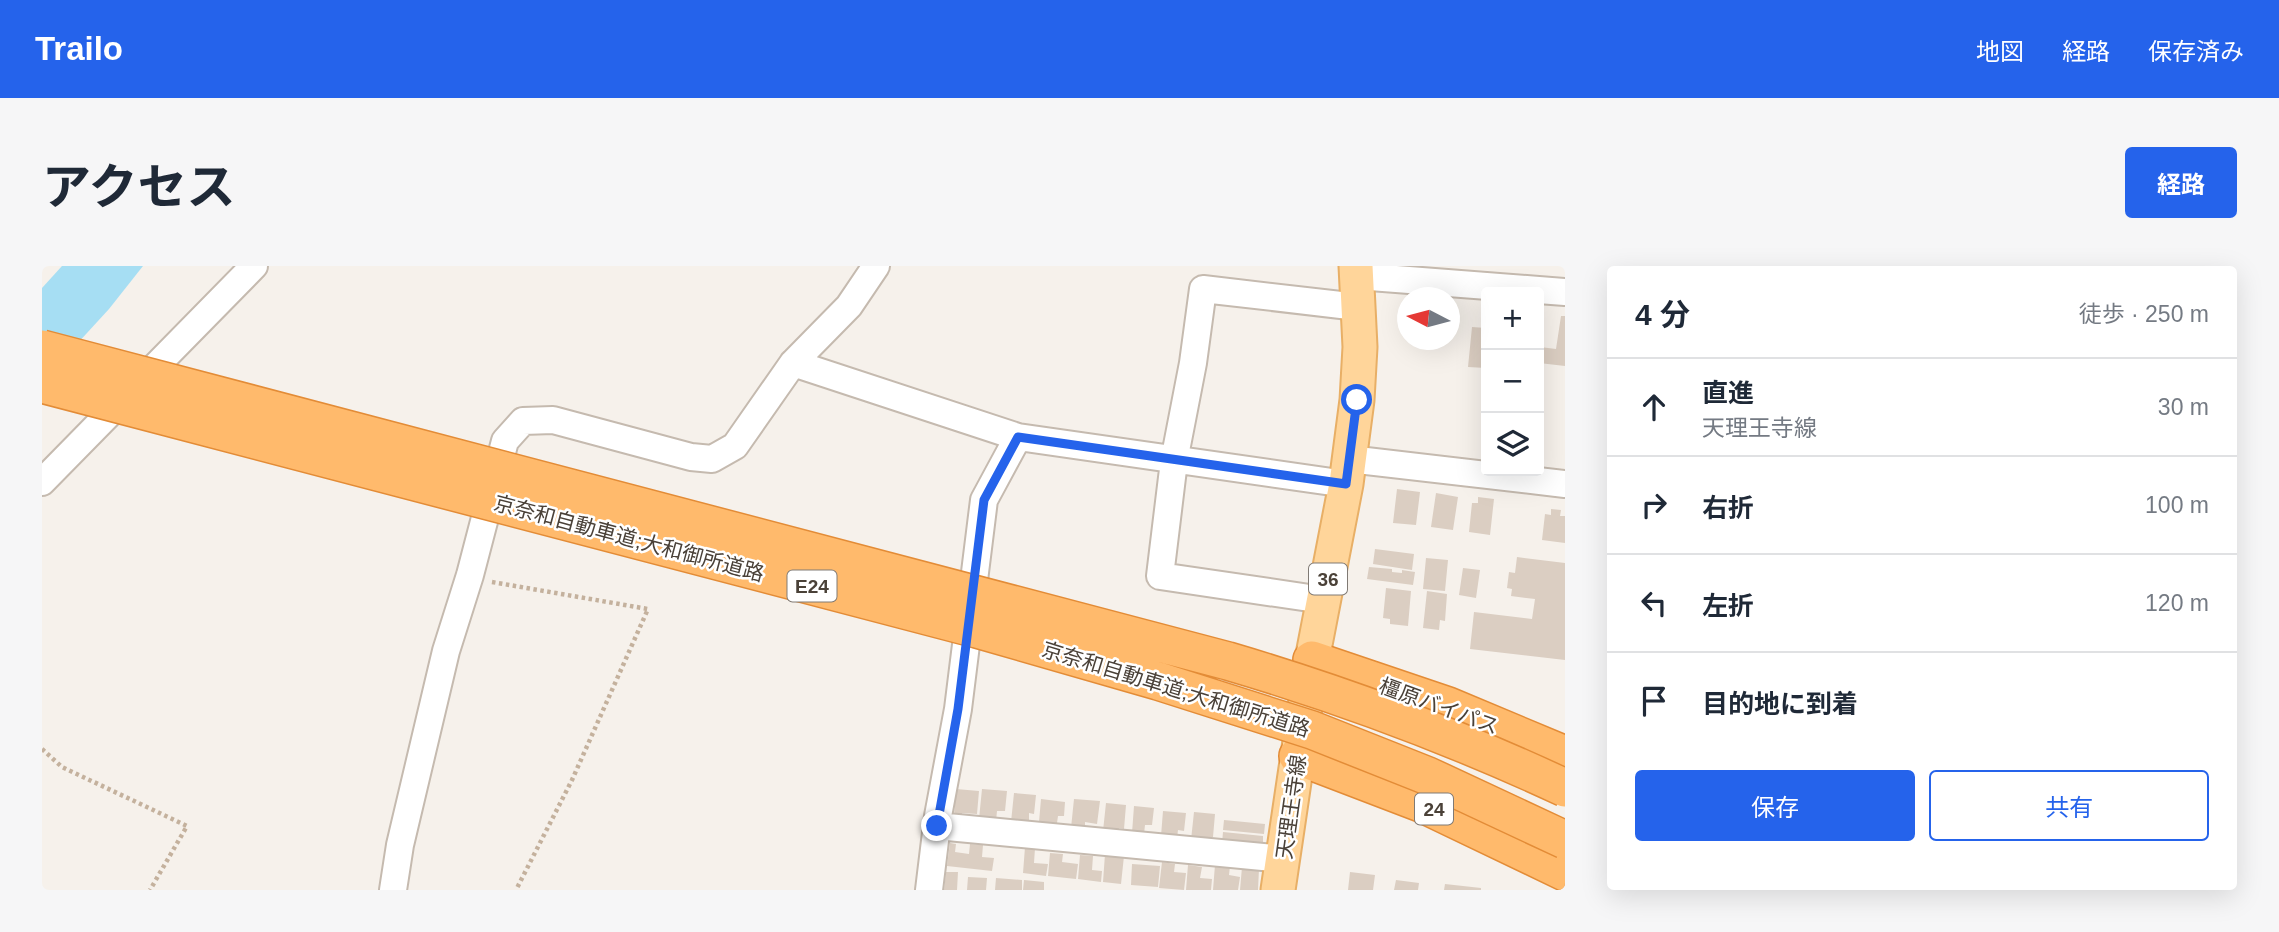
<!DOCTYPE html>
<html lang="ja">
<meta charset="utf-8">
<style>
body{margin:0;font-family:Arial,"Noto Sans JP",sans-serif;background:#f6f6f7;color:#1f2937}
.controls{position:absolute;right:21px;top:21px;display:grid;overflow:hidden;border-radius:7px;box-shadow:0 7px 28px #0002}
.controls button{width:63px;height:63px;display:grid;place-items:center;padding:0;border:0;border-bottom:2px solid #e0e1e3;background:#fff;color:#1f2937;font:35px sans-serif}
.compass{position:absolute;left:1355px;top:21px;width:63px;height:63px;border-radius:50%;background:#fff;box-shadow:0 7px 28px #0002;rotate:276deg}
.stop{position:absolute;width:21px;height:21px;margin:-16px;border:5px solid #2563eb;border-radius:50%;background:#fff}
.stop.end{background:#2563eb;border-color:#fff;box-shadow:0 2px 7px #0008}
.list{margin:0;padding:0;list-style:none}
h2{display:flex;justify-content:space-between;align-items:center;height:91px;margin:0;padding:0 28px;font-size:30px}
h2 small{font-size:23px;font-weight:400;color:#747a83}
.list li{display:grid;grid-template-columns:46px 1fr auto;gap:21px;align-items:center;box-sizing:border-box;height:98px;padding:0 28px;border-top:2px solid #e0e1e3}
.list b{display:block;font-size:26px;white-space:nowrap}
.list p{margin:0;font-size:23px;white-space:nowrap;color:#747a83}
.list em{font-size:23px;font-style:normal;color:#747a83}
.actions{display:flex;gap:14px;padding:21px 28px}
.actions a{flex:1;padding:16px 0;border:2px solid #2563eb;border-radius:7px;text-align:center;font-size:24px;color:#2563eb}
.actions .main{background:#2563eb;color:#fff}
.icon{flex:none;width:38px;height:38px;fill:none;stroke:currentColor;stroke-width:2;stroke-linecap:round;stroke-linejoin:round}
.map{position:relative;flex:none;width:1523px;height:624px;overflow:hidden;border-radius:7px}
header{display:flex;align-items:center;gap:42px;box-sizing:border-box;height:98px;padding:0 35px;background:#2563eb;color:#fff}
header strong{font-size:33px}
nav{display:flex;gap:38px;margin-inline-start:auto;font-size:24px}
.intro{display:flex;align-items:center;justify-content:space-between;box-sizing:border-box;height:168px;padding:0 42px}
h1{margin:0;font-size:49px}
.button{padding:18px 32px;border-radius:7px;background:#2563eb;color:#fff;font-size:24px;font-weight:700}
main{display:flex;gap:42px;padding:0 42px}
aside{flex:1;background:#fff;border-radius:7px;box-shadow:0 7px 28px #0002}
.map>svg:first-child{display:block}
.water{fill:#a6def3}
.building{fill:#dbcec2}
.lines{fill:none;stroke-linecap:round;stroke-linejoin:round}
.minor-casing{stroke:#c5baaf;stroke-width:30}
.major-casing{stroke:#e8af66;stroke-width:37}
.highway-casing{stroke:#e38c37;stroke-width:40}
.path{stroke:#c4b19d;stroke-width:4.5;stroke-dasharray:3.5 3.5;stroke-linecap:butt}
.minor{stroke:#fff;stroke-width:26}
.major{stroke:#ffd59a;stroke-width:33}
.highway{stroke:#ffba6c;stroke-width:37}
.highway-bridge-casing{stroke:#e38c37;stroke-width:40;stroke-linecap:butt}
.highway-bridge{stroke:#ffba6c;stroke-width:37}
.route{stroke:#2563eb;stroke-width:9}
.labels{text-anchor:middle;dominant-baseline:central;stroke-width:5;stroke-linejoin:round;paint-order:stroke}
.shield{fill:#fff;stroke:#807a74;stroke-width:2}
.shield-label{font-size:19px;font-weight:bold;fill:#4a4138}
.street-label{font-size:21px;fill:#4a4138;stroke:#fff}
</style>
<header>
<strong>Trailo</strong>
<nav><a>地図</a><a>経路</a><a>保存済み</a></nav>
</header>
<div class="intro"><h1>アクセス</h1><a class="button">経路</a></div>
<main>
<div class="map">
<svg width="1523" height="624" viewBox="0 0 1523 624">
<rect width="100%" height="100%" fill="#f6f1eb"/>
<path class="water" d="M20,0H101L67,43L0,116V22Z"/>
<path class="building" d="M1519,50H1523V100L1497,97L1498,81L1514,83Z
M1430,61L1444,62V102L1426,101Z
M1355,223L1378,226L1374,259L1351,257Z
M1394,227L1416,231L1411,264L1389,261Z
M1436,231L1452,233L1448,269L1427,266L1430,237H1436Z
M1509,243L1519,244L1518,250H1523V277L1500,274L1503,248L1509,249Z
M1333,283L1372,288L1370,304L1331,298Z
M1475,291L1523,297V394L1428,383L1432,346L1490,353L1493,333L1469,330L1470,323L1465,322L1467,306L1473,307Z
M1384,292L1406,294L1403,325L1381,323Z
M1327,301L1350,303V306L1360,307V304L1373,306L1371,319L1325,313Z
M1421,302L1438,304L1434,332L1417,329Z
M1344,322L1369,325L1366,360L1348,358V353L1341,352Z
M1385,325L1405,328L1403,355L1398,354L1397,364L1381,362Z
M914,523L937,525L935,548L920,547V550L912,549Z
M940,523L965,525L963,545H955L954,555L937,553Z
M972,527L994,529L992,548L987,547V558L969,556Z
M999,533L1023,536L1022,550H1016L1015,557L997,556Z
M1032,533L1058,535L1055,558L1043,556V563L1029,562Z
M1064,537L1084,539L1082,563L1077,562L1076,566L1061,565Z
M1092,540L1112,542L1110,559H1103L1102,568L1090,567Z
M1121,545L1144,547L1142,565L1136,564L1135,572L1119,570Z
M1152,546L1173,548L1171,571H1163V575L1149,574Z
M1182,554L1223,558L1222,568L1181,564Z
M1181,566L1221,570V581L1180,577Z
M908,577L914,578L913,586L927,588L928,578L941,579L940,591L952,592L950,605L905,600Z
M983,581L993,582L992,597L1006,598L1004,610L981,607Z
M1008,587L1021,588L1020,596L1036,598L1034,613L1006,610Z
M1063,588L1082,590L1079,618L1061,616Z
M1038,589L1051,590L1050,604L1060,605L1059,616L1036,613Z
M1120,596L1133,598L1132,606L1144,607L1142,624L1117,622Z
M1090,598L1118,600L1116,621L1089,619Z
M1146,599L1160,601L1158,612L1170,613L1169,624H1144Z
M1173,599L1188,600L1187,609L1198,611L1196,624H1171Z
M1200,601L1217,603L1216,624H1198Z
M904,606H916L915,624H902Z
M1308,606L1333,609L1331,624H1306Z
M926,611L945,612L944,624H925Z
M954,612L980,614V624H953Z
M982,614L1002,616V624H981Z
M1354,614L1377,617L1376,624H1352Z
M1403,618L1439,622V624H1402Z"/>
<g class="lines">
<defs>
<path id="minor" d="M1315,10L1523,26
M751,97L976,171L1304,218
M1307,193L1523,218
M0,216L212,0
M1281,334L1118,310L1132,195L1151,97L1161,23L1316,41
M895,560L1242,593
M351,624L358,579L404,385L428,309L463,175L481,155L511,154L649,191L670,193L693,180L751,97L807,40L834,0
M887,624L896,550L916,443L942,234L976,171"/>
<path id="major" d="M1236,624L1270,394L1304,218L1315,134L1318,81L1314,0"/>
<path id="highway" d="M1270,394L1406,440L1523,489
M1256,490L1379,537L1523,606"/>
</defs>
<use href="#minor" class="minor-casing"/>
<use href="#major" class="major-casing"/>
<use href="#highway" class="highway-casing"/>
<path class="path" d="M450,316L606,343L530,514L474,624
M0,483L20,501L145,560L108,624"/>
<use href="#minor" class="minor"/>
<use href="#major" class="major"/>
<use href="#highway" class="highway"/>
<defs>
<path id="highway-bridge" d="M0,83L1186,395C1301,429 1414,471 1523,522
M0,118L935,363L1116,415L1270,464L1386,510L1523,574"/>
</defs>
<use href="#highway-bridge" class="highway-bridge-casing"/>
<use href="#highway-bridge" class="highway-bridge"/>
</g>
<g class="lines">
<path class="route" d="M895,560L916,443L942,234L976,171L1304,218L1315,134"/>
</g>
<g class="labels">
<g class="shield">
<rect x="1267" y="297.5" width="38" height="31" rx="5"/>
<rect x="745.5" y="304.5" width="49" height="31" rx="5"/>
<rect x="1373" y="527.5" width="38" height="31" rx="5"/>
</g>
<g class="shield-label">
<text x="1286" y="313">36</text>
<text x="770" y="320">E24</text>
<text x="1392" y="543">24</text>
</g>
<g class="street-label">
<text transform="translate(587 272) rotate(15)">京奈和自動車道;大和御所道路</text>
<text transform="translate(1134 423) rotate(17)">京奈和自動車道;大和御所道路</text>
<text transform="translate(1397 440) rotate(20)">橿原バイパス</text>
<text transform="translate(1249 541) rotate(-82)">天理王寺線</text>
</g>
</g>
</svg>
<div class="controls">
<button>+</button>
<button>−</button>
<button><svg class="icon" aria-label="layers" viewBox="0 0 24 24"><path d="M12 4l9 5-9 5-9-5zM3 14l9 5 9-5"/></svg></button>
</div>
<svg class="compass" viewBox="-18 -18 36 36"><path d="M0-13l5 13h-10z" fill="#e53935"/><path d="M0 13l5-13h-10z" fill="#747a83"/></svg>
<div class="stop" style="left:1315px;top:134px"></div>
<div class="stop end" style="left:895px;top:560px"></div>
</div>
<aside>
<h2>4 分<small>徒歩 · 250 m</small></h2>
<ul class="list">
<li><svg class="icon" aria-label="ahead" viewBox="0 0 24 24"><path d="M12 20V5M6 11l6-6 6 6"/></svg><div><b>直進</b><p>天理王寺線</p></div><em>30 m</em></li>
<li><svg class="icon" aria-label="right" viewBox="0 0 24 24"><path d="M7 20v-9h11M14 6l5 5-5 5"/></svg><div><b>右折</b></div><em>100 m</em></li>
<li><svg class="icon" aria-label="left" viewBox="0 0 24 24"><path d="M17 20v-9H6M10 6l-5 5 5 5"/></svg><div><b>左折</b></div><em>120 m</em></li>
<li><svg class="icon" aria-label="arrive" viewBox="0 0 24 24"><path d="M6 21V4h12l-3 4 3 4H6"/></svg><div><b>目的地に到着</b></div></li>
</ul>
<div class="actions"><a class="main">保存</a><a>共有</a></div>
</aside>
</main>
